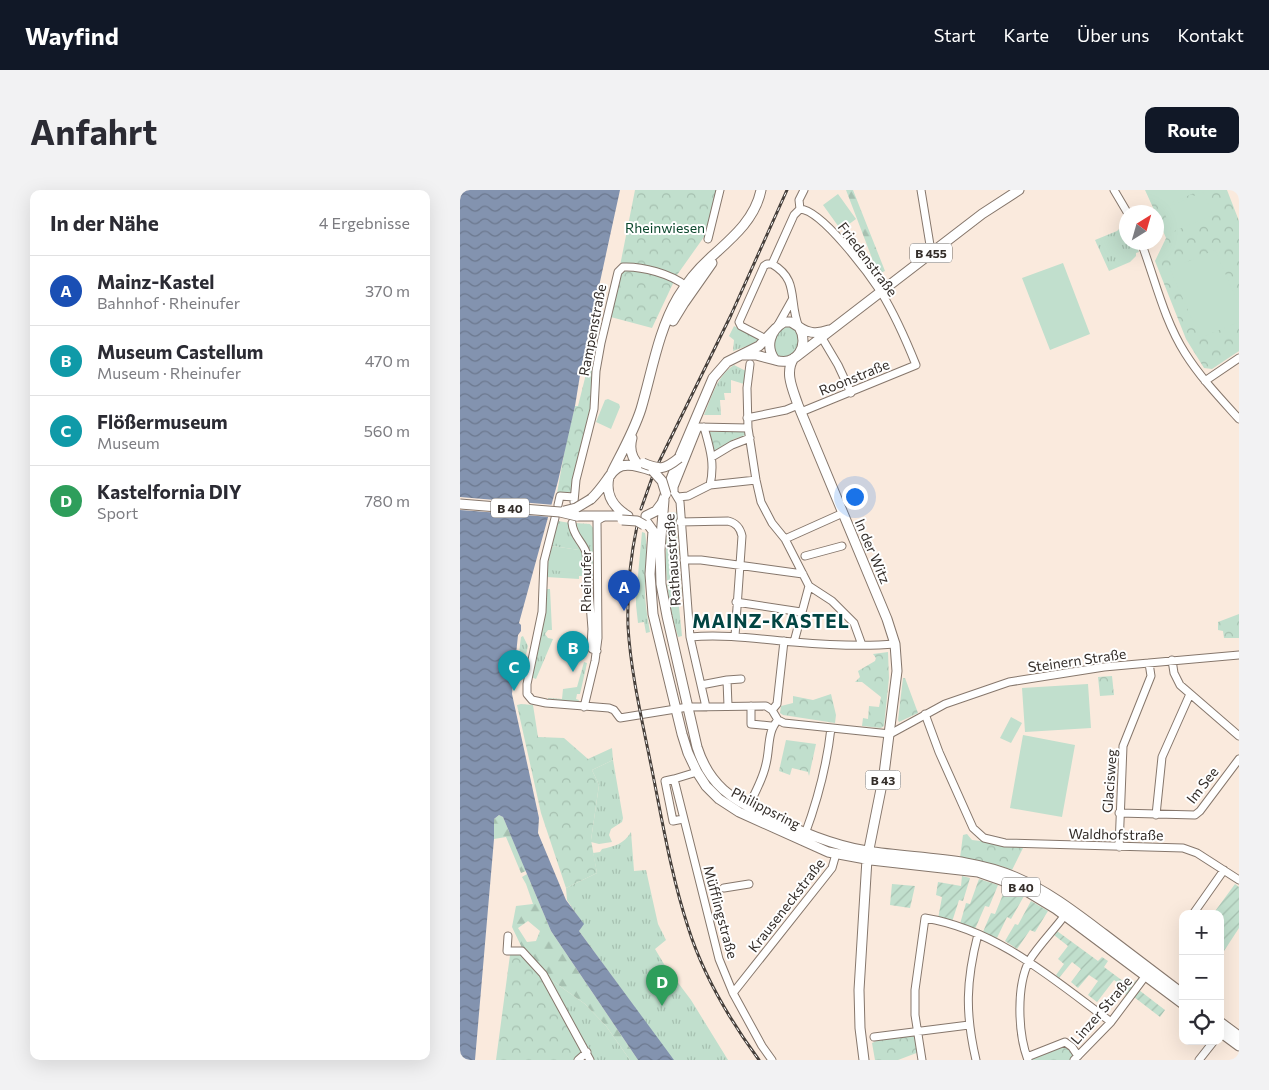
<!DOCTYPE html>
<html lang="de">
<meta charset="utf-8">
<style>
body{margin:0;font-family:Commissioner,sans-serif;background:#f2f2f3;color:#2b2b33}
.controls{position:absolute;right:15px;bottom:15px;display:grid;overflow:hidden;border-radius:10px;box-shadow:0 5px 20px #0002}
.controls button{width:45px;height:45px;display:grid;place-items:center;padding:0;border:0;border-bottom:1px solid #e1e1e2;background:#fff;color:#2b2b33;font:25px sans-serif}
.compass{position:absolute;left:659px;top:15px;width:45px;height:45px;border-radius:50%;background:#fff;box-shadow:0 5px 20px #0002;rotate:37deg}
.you{position:absolute;left:394px;top:306px;width:18px;height:18px;margin:-12px;border:4px solid #fff;border-radius:50%;background:#1a73e8;box-shadow:0 0 0 8px #1a73e833}
.badge{display:grid;place-items:center;width:32px;height:32px;border-radius:50%;background:#111827;color:#fff;font-size:16px;font-weight:700}
.pin{position:absolute;translate:-50% -41px;filter:drop-shadow(0 1px 2px #0008)}
.pin::after{content:'';position:absolute;top:26px;width:18px;height:15px;background:inherit;clip-path:polygon(0 0,100% 0,50% 100%)}
.list{margin:0;padding:0;list-style:none}
h2{display:flex;justify-content:space-between;align-items:center;height:65px;margin:0;padding:0 20px;font-size:21px}
h2 small{font-size:16px;font-weight:400;color:#7c7c81}
.list li{display:grid;grid-template-columns:32px 1fr auto;gap:15px;align-items:center;box-sizing:border-box;height:70px;padding:0 20px;border-top:1px solid #e1e1e2}
.list b{display:block;font-size:19px;white-space:nowrap}
.list p{margin:0;font-size:16px;white-space:nowrap;color:#7c7c81}
.list em{font-size:16px;font-style:normal;color:#7c7c81}
.icon{flex:none;width:28px;height:28px;fill:none;stroke:currentColor;stroke-width:2;stroke-linecap:round;stroke-linejoin:round}
.map{position:relative;flex:none;width:779px;height:870px;overflow:hidden;border-radius:10px}
header{display:flex;align-items:center;gap:30px;box-sizing:border-box;height:70px;padding:0 25px;background:#111827;color:#fff}
header strong{font-size:24px}
nav{display:flex;gap:28px;margin-inline-start:auto;font-size:18px}
.intro{display:flex;align-items:center;justify-content:space-between;box-sizing:border-box;height:120px;padding:0 30px}
h1{margin:0;font-size:35px}
.button{padding:12px 22px;border-radius:10px;background:#111827;color:#fff;font-size:18px;font-weight:700}
main{display:flex;gap:30px;padding:0 30px}
aside{flex:1;background:#fff;border-radius:10px;box-shadow:0 5px 20px #0002}
.map>svg:first-child{display:block}
.grass{fill:url(#grass-tufts)}
.forest{fill:url(#forest-firs);fill-rule:evenodd}
.park{fill:url(#park-crowns)}
.garden{fill:url(#garden-furrows)}
.pitch{fill:#c1dfcd}
.water{fill:url(#water-waves)}
.pier{fill:#faeadd}
.lines{fill:none;stroke-linecap:round;stroke-linejoin:round}
.minor-casing{stroke:#86776c;stroke-width:9}
.major-casing{stroke:#86776c;stroke-width:11}
.minor{stroke:#fff;stroke-width:7}
.major{stroke:#fff;stroke-width:9}
.rail-casing{stroke:#47403b;stroke-width:3}
.rail{stroke:#fff;stroke-width:1;stroke-dasharray:4;stroke-linecap:butt}
.major-bridge-casing{stroke:#86776c;stroke-width:11;stroke-linecap:butt}
.major-bridge{stroke:#fff;stroke-width:9}
.labels{text-anchor:middle;dominant-baseline:central;stroke-width:4;stroke-linejoin:round;paint-order:stroke}
.shield{fill:#fff;stroke:#706c69;stroke-width:1}
.shield-label{font-size:12px;font-weight:bold;fill:#332d29}
.park-label{font-size:14px;fill:#0b472c;stroke:#fff}
.street-label{font-size:14px;fill:#332d29;stroke:#fff}
.district-label{font-size:19px;font-weight:bold;letter-spacing:1px;fill:#024543;stroke:#fff}
</style>
<header>
<strong>Wayfind</strong>
<nav><a>Start</a><a>Karte</a><a>Über uns</a><a>Kontakt</a></nav>
</header>
<div class="intro"><h1>Anfahrt</h1><a class="button">Route</a></div>
<main>
<aside>
<h2>In der Nähe<small>4 Ergebnisse</small></h2>
<ul class="list">
<li><span class="badge" style="background:#1a4fb4">A</span><div><b>Mainz-Kastel</b><p>Bahnhof · Rheinufer</p></div><em>370 m</em></li>
<li><span class="badge" style="background:#0f9aa8">B</span><div><b>Museum Castellum</b><p>Museum · Rheinufer</p></div><em>470 m</em></li>
<li><span class="badge" style="background:#0f9aa8">C</span><div><b>Flößermuseum</b><p>Museum</p></div><em>560 m</em></li>
<li><span class="badge" style="background:#2e9e5b">D</span><div><b>Kastelfornia DIY</b><p>Sport</p></div><em>780 m</em></li>
</ul>
</aside>
<div class="map">
<svg width="779" height="870" viewBox="0 0 779 870">
<defs>
<pattern id="grass-tufts" width="24" height="20" patternUnits="userSpaceOnUse" patternTransform="scale(1.25)"><rect width="24" height="20" fill="#c1dfcd"/><path d="M3 7l-1-3M5 7V3M7 7l1-3M15 17l-1-3M17 17v-4M19 17l1-3" fill="none" stroke="#a6c0b0"/></pattern>
<pattern id="forest-firs" width="22" height="20" patternUnits="userSpaceOnUse" patternTransform="scale(1.25)"><rect width="22" height="20" fill="#c1dfcd"/><path d="M5 1l3.5 6h-7zM16 11l3.5 6h-7z" fill="#a6c0b0"/></pattern>
<pattern id="park-crowns" width="20" height="18" patternUnits="userSpaceOnUse" patternTransform="scale(1.25)"><rect width="20" height="18" fill="#c1dfcd"/><path d="M2 6a3 3 0 1 1 6 0M12 15a3 3 0 1 1 6 0" fill="none" stroke="#a6c0b0"/></pattern>
<pattern id="garden-furrows" width="10" height="10" patternUnits="userSpaceOnUse" patternTransform="scale(1.25)"><rect width="10" height="10" fill="#c1dfcd"/><path d="M-1 1l2-2M0 10L10 0M9 11l2-2" fill="none" stroke="#a6c0b0"/></pattern>
<pattern id="water-waves" width="16" height="10" patternUnits="userSpaceOnUse" patternTransform="scale(1.25)"><rect width="16" height="10" fill="#8393af"/><path d="M0 5q4-4 8 0t8 0" fill="none" stroke="#6c788e"/></pattern>
</defs>
<rect width="100%" height="100%" fill="#faeadd"/>
<path class="grass" d="M666,32V52L675,53L679,62L676,63V66L670,72L649,81L635,50L657,41Z
M274,136L300,149L290,155L273,161L274,150L269,146Z
M329,136L337,140L341,155L331,168L315,166C313,153 313,140 329,136Z
M274,175L286,181L284,194L271,190V203H264L265,210H260L261,225H244C252,207 256,187 274,175Z
M211,322L218,323L217,344L222,407H218L222,446L218,447C205,401 204,374 208,327H210Z
M98,331L110,333C109,349 121,352 124,366C126,372 125,380 125,386H119V389L86,387L90,360L119,376V360L93,356L90,358Z
M115,333L130,334L134,339L136,453L129,361C125,348 117,347 115,333Z
M182,342L185,343C188,358 185,375 185,391C184,408 187,425 190,442L186,443L184,432L178,433L176,415V402H178V396H177Z
M86,399H90L92,440H88L85,444L88,448L93,449L76,489L71,487L82,441Z
M63,446L68,456L65,469L68,473L65,485L56,487L61,447Z
M124,472L127,473L120,504H117L116,509L119,510L118,513L88,511V508L102,509L103,499L117,497Z
M153,570L163,628L162,632L151,639L149,645L152,652L139,654L131,652V650L139,595L132,580Z
M171,642L174,681L186,680L198,734L206,750L195,759L204,774L231,810L268,870H213L119,741L123,734L107,710L106,698L137,683L133,663L140,662L142,659C155,656 164,654 171,642Z
M83,784L125,814L146,836L170,870H130Z"/>
<path class="forest" d="M386,0H393L425,81L418,84Z
M39,625L43,627L66,681L61,683L46,647L34,649V629Z
M67,684L91,741L178,870H170L146,836L125,814L83,784L63,760L52,737L56,716L73,714L66,694L62,687ZM68,731L80,741L76,751L67,752L58,738Z"/>
<path class="park" d="M175,0H260L251,37L217,85L192,138L147,126L159,81Z
M685,0H767L779,31V161L752,179L744,178L726,149L695,71L706,48L697,27L696,22H695Z
M134,174H135L134,209L112,302L97,303L106,253L115,216H118L126,184Z
M249,242H285L286,245L274,249L255,262Z
M779,424V448H764L763,441L758,440V432Z
M428,462L429,488L424,536L421,538L402,536L403,528L408,529L409,516L419,517L421,507L402,492H395L400,487L398,481L415,471L416,468L413,464Z
M652,486L654,505L640,506L638,487Z
M443,488H445L458,523L439,532L438,530Z
M371,504L376,525L375,533L323,525L320,523L321,516L333,513V506L353,510Z
M61,514L73,515L78,547L104,548L128,569L152,558L153,570L132,580L139,595L131,650L137,683L106,698L81,623L57,515Z
M326,550L356,554L349,586L348,582L332,578L330,585L319,581Z
M507,644L512,650L564,656L552,680L541,676L500,668L503,645Z
M57,763L61,764L83,786L125,862L116,870H36L50,765Z
M452,845L457,850L459,862L438,870H415L412,853L421,849Z
M607,853L615,863L612,870H570Z"/>
<path class="garden" d="M502,686L510,688L503,711L499,710L492,732L478,729L482,707L476,705L478,692L501,696Z
M519,689L538,695L529,717L525,716L515,739L500,734L506,713L510,714Z
M432,694L455,696L450,718L430,715Z
M775,694L779,697V738L764,761L760,758V724H753Z
M546,697L564,706L551,729L547,727L537,748L523,742L531,723L535,724Z
M571,711L588,721L575,742L570,740L557,759L545,751L555,734L558,735Z
M597,741L638,771L642,767L648,771L644,777L671,797L676,790L679,792L668,806L665,804L668,800L654,790L637,812L628,805L638,791L629,785L618,798L611,792L621,779L612,772L599,788L596,785L604,774L598,769L608,756L594,745Z
M679,800L705,820L700,827L674,807Z"/>
<path class="pitch" d="M695,0H741L702,17Z
M743,2L753,25L712,42L703,19Z
M378,4L396,29L381,40L363,15Z
M755,60L779,115V132L740,148L710,79Z
M603,73L630,144L590,160L562,88Z
M148,209L159,214L160,217L151,239L136,232L145,210Z
M93,356L119,360L121,361L120,375L123,376V384L90,380V360Z
M628,494L631,538L565,542L562,498Z
M551,527L562,533L551,553L540,548Z
M563,545L615,555L602,627L550,618Z"/>
<path class="water" d="M0,0H160L121,179L115,216L98,291L59,433L61,435V441L58,445L52,504L79,628L78,643L106,710L124,734L119,741L214,870H178L91,741L43,627L39,625L34,629V649L15,870H0Z"/>
<path class="pier" d="M0,307L95,315L91,327L0,320Z"/>
<g class="lines">
<defs>
<path id="minor" d="M461,0L470,55L474,61
M654,0L667,22
M340,19C362,20 409,84 421,102C435,125 446,150 456,175L341,222
M340,19L339,10L344,0
M248,49L260,0
M681,52C695,89 704,130 725,163C740,187 760,208 779,229
M312,74C340,90 328,112 339,137
M312,74L334,25L340,19
M318,135L332,110
M308,147L304,148L281,136L279,132L304,76L307,74H312
M362,148L378,175L391,203
M290,174L287,198L288,238L296,290L301,312L312,333L325,349L349,396L372,411L394,433L402,455
M745,191L779,168
M287,228L326,220L338,215
M252,267L272,255L290,248
M250,295L296,290
M218,307L228,306L250,295C255,273 250,259 244,237
M114,312L116,290L134,219L136,181L141,153L158,82L163,77C182,76 211,84 226,96
M98,315L100,306L114,307
M95,328L84,371L82,422L67,494V504L72,510L86,513L149,518L154,520L160,528L228,517L306,516L312,520L318,530
M220,332L268,331C276,333 280,337 282,346L275,446
M112,333C113,346 122,351 126,362L132,439L131,456L132,459L137,461
M325,349L383,323
M345,366L382,356
M224,370H241L343,384
M276,412L341,422
M230,447C265,444 299,449 334,452C368,455 401,457 435,454
M334,452L349,396
M712,470L714,483L720,495L779,546
M267,490L281,489
M241,495L267,490L268,516
M291,516V534L311,536
M124,517L135,471L138,448L137,331L145,326
M246,517L230,447L220,312L214,302V297L238,237L288,238
M312,520L317,514L324,451
M465,524L479,562L513,638L524,648L545,653L723,658L737,663L779,690
M318,530L324,533L430,544L485,514L549,492L644,477L779,465
M237,582L214,589L259,769L273,803L302,856L312,870
M214,589L205,591L213,631L223,629
M288,617C295,603 303,589 306,574C310,559 307,541 318,530
M659,623L735,625L740,621L779,569
M696,625L702,567L730,504
M345,644C358,609 367,574 371,538
M659,657L663,556L691,486L689,473
M264,698L289,694
M733,724L764,680
M48,746L47,761H62L83,784L130,870
M273,803L372,678L376,664
M414,847L509,835
M567,867L605,852L612,857L618,866
M118,870L127,862
M462,870L455,825V800L465,728C538,740 594,790 651,832
M516,870C505,823 506,791 518,744
M568,870C558,844 556,797 569,771C578,756 594,740 605,725
M614,870L651,832L687,784
M739,870L754,851"/>
<path id="major" d="M213,131L224,113L252,73
M324,132H331L339,137C350,155 337,177 315,170C305,157 310,140 324,132Z
M339,137C349,144 358,144 369,140
M283,165H296L315,170
M336,167L522,24L559,0
M334,168C324,182 333,200 338,215L427,429L435,454L437,481L424,584L407,669L399,800L400,838L404,870
M172,248C169,259 171,268 180,276
M152,282C162,262 174,241 181,219C192,182 198,141 218,107C226,94 238,79 249,69C271,49 295,30 301,0
M149,287C145,305 153,317 168,326
M131,309C157,284 149,265 193,281
M204,310L200,360L201,394L207,426L237,557C249,595 272,610 307,626C340,641 371,655 407,661C456,669 509,667 555,687C588,701 616,723 644,744C670,764 697,784 723,804
M117,326H168
M186,326L196,321L202,313L219,268L253,188L267,172L299,156L316,138
M185,330L193,341L190,384L193,424L222,544L228,563L237,582L246,596L259,609L279,622L368,662L411,670L518,682L558,696L596,719L723,814
M760,832L779,846
M760,842L779,856"/>
</defs>
<use href="#minor" class="minor-casing"/>
<use href="#major" class="major-casing"/>
<use href="#minor" class="minor"/>
<use href="#major" class="major"/>
<defs>
<path id="rail" d="M198,274L271,125L327,0
M181,319L192,288
M177,336C170,369 167,404 168,437C171,484 182,530 191,575C202,629 211,685 228,737C243,785 269,829 299,870"/>
</defs>
<use href="#rail" class="rail-casing"/>
<use href="#rail" class="rail"/>
<defs>
<path id="major-bridge" d="M183,273C200,280 204,280 219,268
M193,281L202,291L206,304
M0,314L100,322L117,326
M104,321L116,318L131,309
M162,330L177,331L184,335"/>
</defs>
<use href="#major-bridge" class="major-bridge-casing"/>
<use href="#major-bridge" class="major-bridge"/>
</g>
<g class="labels">
<g class="shield">
<rect x="450" y="53.5" width="42" height="19" rx="4"/>
<rect x="31" y="308.5" width="38" height="19" rx="4"/>
<rect x="405.5" y="580.5" width="35" height="19" rx="4"/>
<rect x="542" y="687.5" width="38" height="19" rx="4"/>
</g>
<g class="shield-label">
<text x="471" y="63">B 455</text>
<text x="50" y="318">B 40</text>
<text x="423" y="590">B 43</text>
<text x="561" y="697">B 40</text>
</g>
<g class="park-label">
<text x="205" y="37">Rheinwiesen</text>
</g>
<g class="street-label">
<text transform="translate(408 69) rotate(53)">Friedenstraße</text>
<text transform="translate(132 140) rotate(-79)">Rampenstraße</text>
<text transform="translate(394 187) rotate(-22)">Roonstraße</text>
<text transform="translate(413 361) rotate(67)">In der Witz</text>
<text transform="translate(212 370) rotate(-94)">Rathausstraße</text>
<text transform="translate(125 391) rotate(-90)">Rheinufer</text>
<text transform="translate(617 470) rotate(-8)">Steinern Straße</text>
<text transform="translate(649 591) rotate(-86)">Glacisweg</text>
<text transform="translate(742 595) rotate(-52)">Im See</text>
<text transform="translate(306 618) rotate(27)">Philippsring</text>
<text transform="translate(656 644) rotate(1)">Waldhofstraße</text>
<text transform="translate(326 715) rotate(-52)">Krauseneckstraße</text>
<text transform="translate(261 722) rotate(75)">Müfflingstraße</text>
<text transform="translate(641 820) rotate(-49)">Linzer Straße</text>
</g>
<g class="district-label">
<text x="311" y="430">MAINZ-KASTEL</text>
</g>
</g>
</svg>
<div class="controls">
<button>+</button>
<button>−</button>
<button><svg class="icon" aria-label="locate" viewBox="0 0 24 24"><circle cx="12" cy="12" r="6"/><path d="M12 2v4M12 18v4M2 12h4M18 12h4"/></svg></button>
</div>
<svg class="compass" viewBox="-18 -18 36 36"><path d="M0-13l5 13h-10z" fill="#e53935"/><path d="M0 13l5-13h-10z" fill="#7c7c81"/></svg>
<div class="you"></div>
<div class="pin badge" style="left:164px;top:421px;background:#1a4fb4">A</div>
<div class="pin badge" style="left:113px;top:482px;background:#0f9aa8">B</div>
<div class="pin badge" style="left:54px;top:501px;background:#0f9aa8">C</div>
<div class="pin badge" style="left:202px;top:816px;background:#2e9e5b">D</div>
</div>
</main>
